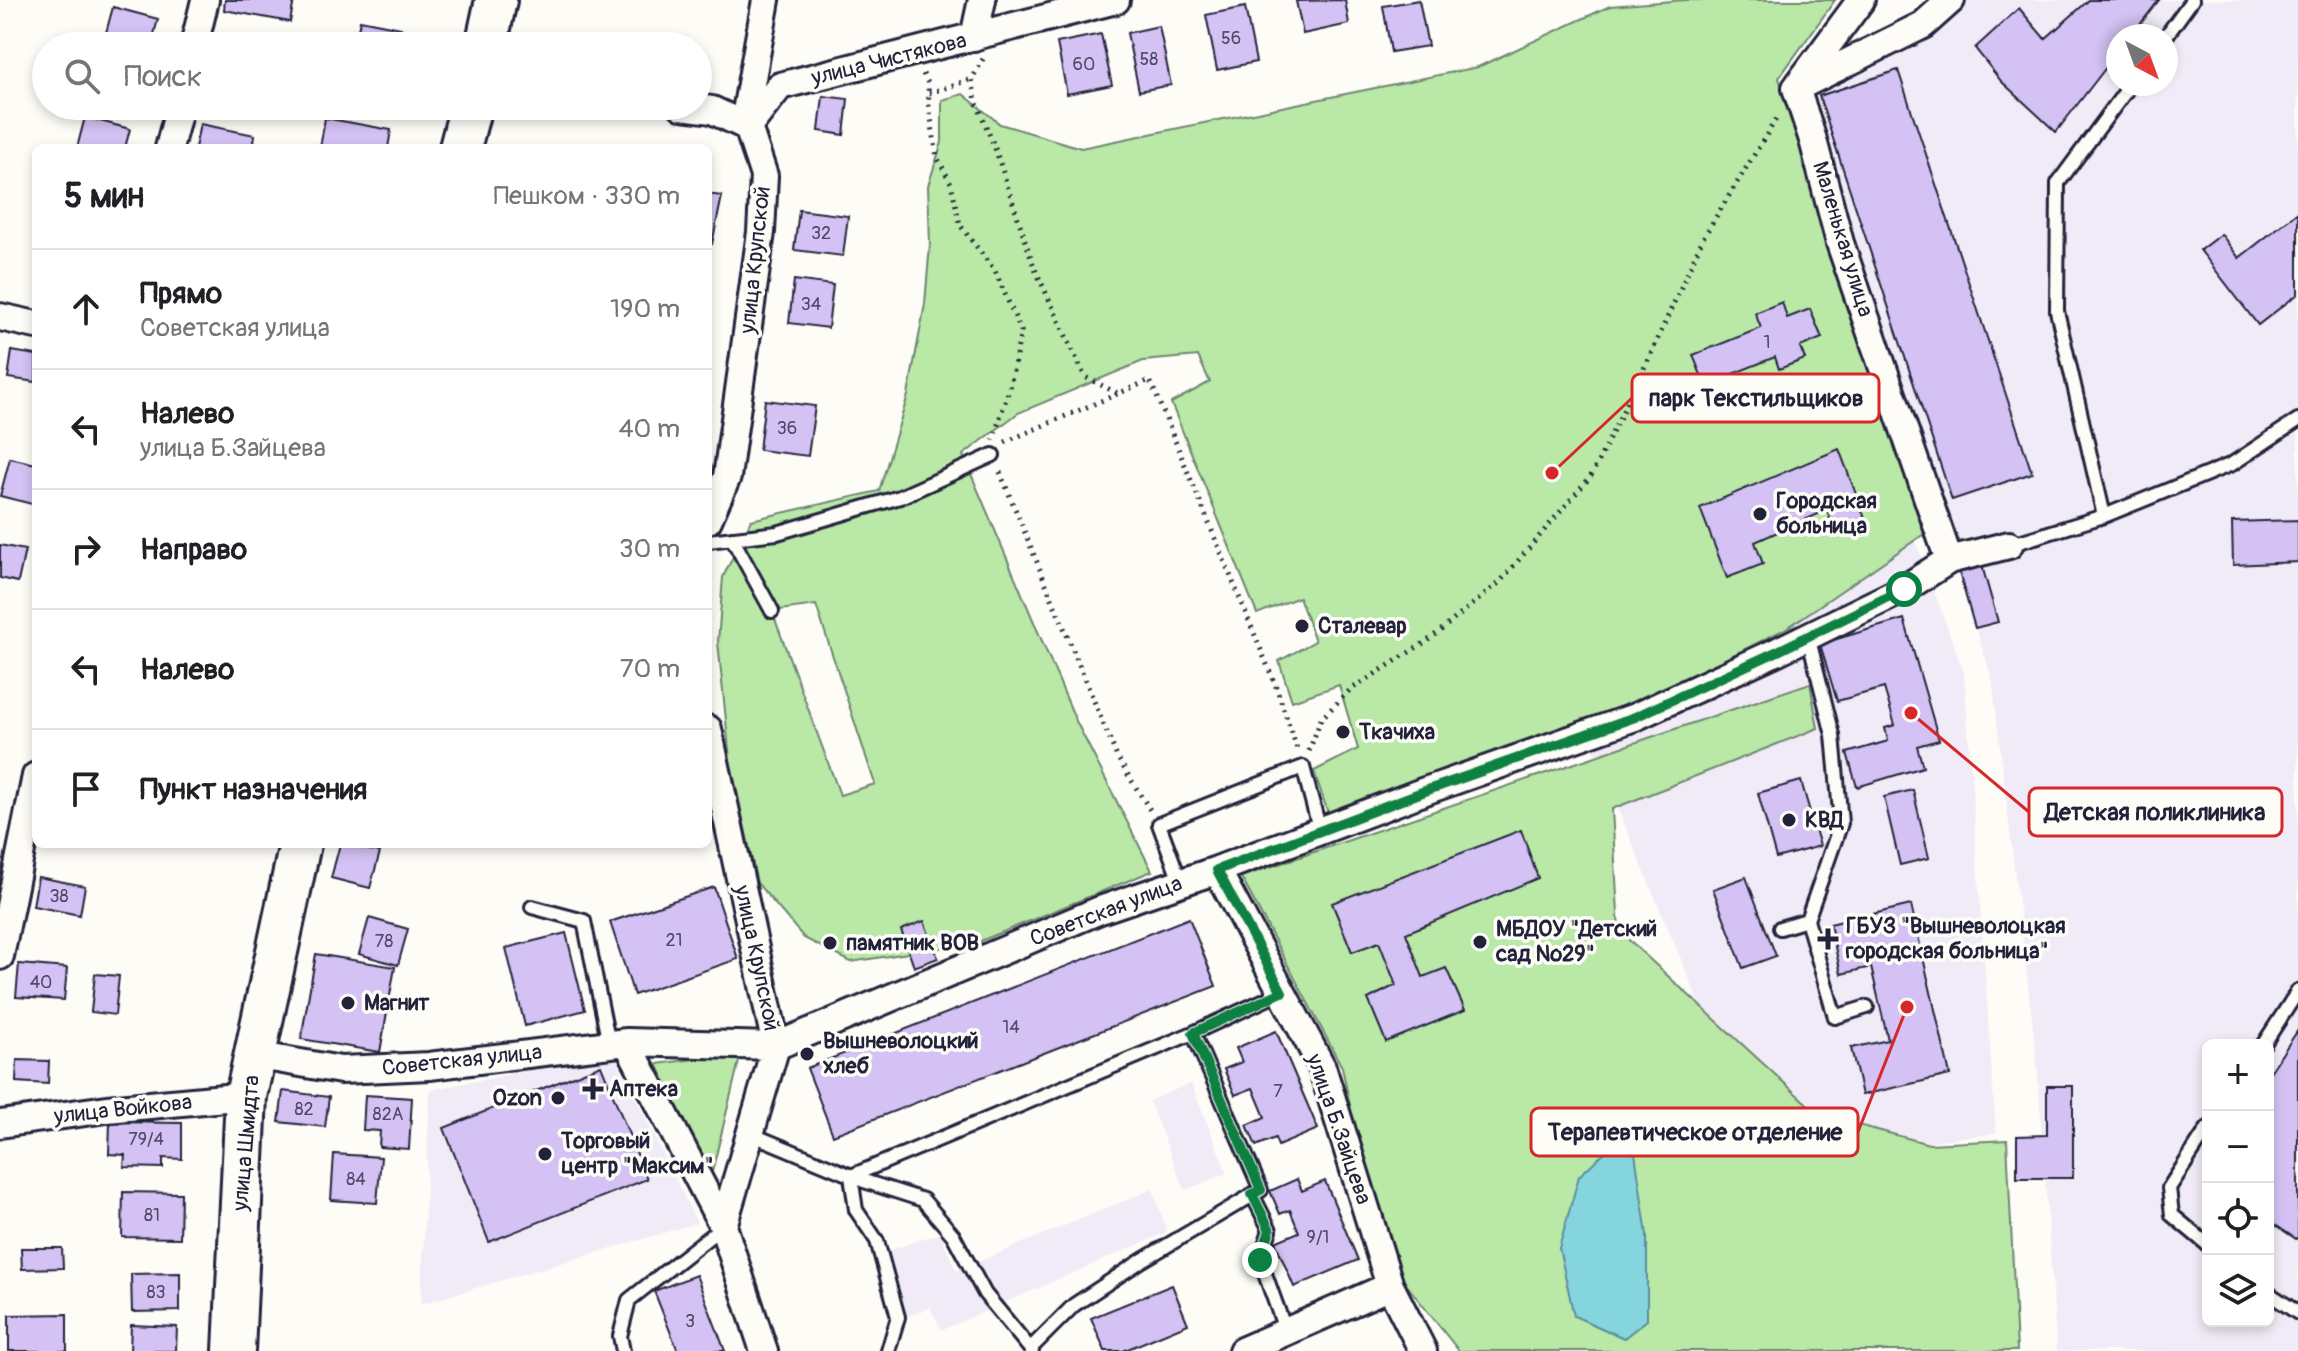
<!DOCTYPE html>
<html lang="ru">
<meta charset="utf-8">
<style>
body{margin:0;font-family:Pangolin,sans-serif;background:#f6f6f6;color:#202124}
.controls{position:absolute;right:24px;bottom:24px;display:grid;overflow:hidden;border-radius:12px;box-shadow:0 4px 12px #0003}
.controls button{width:72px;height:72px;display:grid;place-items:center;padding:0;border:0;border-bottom:2px solid #e0e0e0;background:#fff;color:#202124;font:40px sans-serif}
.compass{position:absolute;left:2106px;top:24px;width:72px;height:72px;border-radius:50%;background:#fff;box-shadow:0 4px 12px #0003;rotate:139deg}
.stop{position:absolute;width:24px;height:24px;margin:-18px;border:6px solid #0b8043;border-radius:50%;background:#fff}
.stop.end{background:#0b8043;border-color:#fff;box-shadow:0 2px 8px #0008}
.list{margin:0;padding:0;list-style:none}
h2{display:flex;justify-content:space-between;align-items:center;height:104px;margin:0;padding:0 32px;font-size:34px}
h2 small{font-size:26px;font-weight:400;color:#757577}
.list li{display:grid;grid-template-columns:52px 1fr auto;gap:24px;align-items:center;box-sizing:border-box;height:120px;padding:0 32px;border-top:2px solid #e0e0e0}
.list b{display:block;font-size:30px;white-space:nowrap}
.list p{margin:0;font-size:26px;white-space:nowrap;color:#757577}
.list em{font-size:26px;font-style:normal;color:#757577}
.icon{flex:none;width:44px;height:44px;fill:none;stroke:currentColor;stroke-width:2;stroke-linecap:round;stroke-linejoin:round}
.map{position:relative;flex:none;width:2298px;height:1351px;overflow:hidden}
.search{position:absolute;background:#fff;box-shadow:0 4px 12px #0003;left:32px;top:32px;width:680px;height:88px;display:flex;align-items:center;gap:20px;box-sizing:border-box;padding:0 28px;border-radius:44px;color:#757577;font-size:30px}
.panel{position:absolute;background:#fff;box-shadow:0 4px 12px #0003;left:32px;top:144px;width:680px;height:704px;border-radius:12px}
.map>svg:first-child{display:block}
.built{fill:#f0ebf6;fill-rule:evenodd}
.green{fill:#b9e8a7;stroke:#6e8571;stroke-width:2;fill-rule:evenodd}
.water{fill:#84d5dd;stroke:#5d8d9c;stroke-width:2}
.building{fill:#d3c2f3;stroke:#22223b;stroke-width:2}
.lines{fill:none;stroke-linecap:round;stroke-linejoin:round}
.service-casing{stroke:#22223b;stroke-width:18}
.minor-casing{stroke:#22223b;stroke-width:32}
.primary-casing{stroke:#22223b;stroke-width:46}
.path{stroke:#22223b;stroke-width:5;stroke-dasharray:2 6;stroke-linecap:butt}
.service{stroke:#fdfcf7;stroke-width:12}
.minor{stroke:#fdfcf7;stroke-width:26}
.primary{stroke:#fdfcf7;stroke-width:40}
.route{stroke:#0b8043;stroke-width:10}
.poi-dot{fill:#22223b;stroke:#fdfcf7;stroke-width:3}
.labels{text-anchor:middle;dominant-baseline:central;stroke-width:7;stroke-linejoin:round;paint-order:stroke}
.number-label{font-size:18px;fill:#4e4a69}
.street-label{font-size:22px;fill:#22223b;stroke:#fdfcf7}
.poi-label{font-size:22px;font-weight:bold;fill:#22223b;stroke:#fdfcf7;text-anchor:start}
.leader{fill:none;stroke:#d62828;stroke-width:3}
.callout-dot{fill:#d62828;stroke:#fdfcf7;stroke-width:3}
.callout{fill:#fdfcf7;stroke:#d62828;stroke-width:3}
.callout-label{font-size:24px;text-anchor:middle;font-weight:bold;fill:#22223b}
</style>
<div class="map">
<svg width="2298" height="1351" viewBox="0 0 2298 1351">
<rect width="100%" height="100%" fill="#fdfcf7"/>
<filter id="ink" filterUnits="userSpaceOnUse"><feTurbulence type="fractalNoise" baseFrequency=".0125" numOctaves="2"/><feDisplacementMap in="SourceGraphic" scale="16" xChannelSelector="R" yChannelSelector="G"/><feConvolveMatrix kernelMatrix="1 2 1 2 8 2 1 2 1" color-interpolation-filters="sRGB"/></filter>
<g filter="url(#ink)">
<path class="built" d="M1959,0H2298V1351H2057L2037,1062L1992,678L1802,91ZM2118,36H2166V84H2118ZM2208,1045H2268V1321H2208Z
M1864,400L1964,673L1996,1133L1766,1163L1591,744Z
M614,1054L697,1223L421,1304L430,1090Z
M1191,1083L1227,1173L1185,1190L1149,1101Z
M1153,1189L1167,1232L942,1330L930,1307L906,1317L882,1253L940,1233L956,1271Z"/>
<path class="green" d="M1685,0H1835L1779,78L1924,534L1787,628L1636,704L1329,816L1314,771L1358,749L1339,685L1292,701L1279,661L1315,641L1299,597L1257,614L1171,403L1210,382L1198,356L1143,361L1018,413L963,455L1076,721L1152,871L978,942L851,962L804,938L757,883L730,760L718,642L723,577L751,520L879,491L908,395L925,304L930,244L928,186L942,142V100L963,94L1000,124L1081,148L1478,67L1610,6ZM816,605L875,784L840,795L772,611Z
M1810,683L1818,728L1612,809L1619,931L1818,1114L1929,1144L2007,1140L2017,1351H1459L1402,1279L1356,1135L1342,1067L1241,877Z
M741,1053L711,1176L657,1064Z"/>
<path class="water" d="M1607,1150L1635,1153L1647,1235V1320L1624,1338L1574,1316L1559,1248L1579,1176Z"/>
<path class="building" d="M225,0H294L290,22L224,10Z
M1345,0L1349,24L1303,34L1296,1Z
M1419,0L1428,46L1391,52L1383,6Z
M2089,0H2159L2131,36H2118V52L2056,132L2001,81L1975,48L2019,8L2045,39Z
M113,7L158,19L151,46H125L104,40Z
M1245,7L1256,62L1217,70L1206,15Z
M360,20L401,28L397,46H355Z
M1159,26L1171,85L1139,91L1127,33Z
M1101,34L1112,85L1067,94L1057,43Z
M221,37L263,46H219Z
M1898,70L2032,473L1952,500L1819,96Z
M823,96L848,99L844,135L819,131Z
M85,117L130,129L125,148H77Z
M325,118L391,130L388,148H320Z
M200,124L255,135L253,148H195Z
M708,194L722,196L712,244L708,243Z
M799,210L848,216L843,256L794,250Z
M2298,212V294L2258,325L2200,250L2221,234L2239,258Z
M794,280L833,285L828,328L789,323Z
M1782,302L1787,318L1810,309L1822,338L1800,347L1805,359L1779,369L1775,357L1705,385L1693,355L1761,328L1755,313Z
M12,351L36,355V382L8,378Z
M765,400L815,406L808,456L759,450Z
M1839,449L1865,518L1834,531L1827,510L1755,542L1763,564L1727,578L1700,508Z
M10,458L36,464V505L0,496Z
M2298,520V562L2233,565L2232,522Z
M0,545L25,550L18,582L0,578Z
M1981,562L1998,622L1975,628L1958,569Z
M1904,619L1939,740L1917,746L1923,767L1857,787L1847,753L1888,741L1885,728L1895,725L1884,688L1837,701L1820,644Z
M1801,781L1820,846L1776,858L1758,793Z
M1913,790L1929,858L1900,865L1884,797Z
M1521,830L1538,878L1406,933L1423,977L1446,968L1465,1010L1386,1042L1368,999L1396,985L1379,942L1352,952L1332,903Z
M340,844L380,852L370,888L331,878Z
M38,877L85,886L80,915L33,906Z
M1746,877L1776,956L1743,968L1713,889Z
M714,887L738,959L634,995L610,922Z
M1911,905L1950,1075L1862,1095L1851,1048L1888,1040L1871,967L1841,974L1830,924Z
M369,918L408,929L398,965L359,954Z
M1189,918L1216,986L833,1135L807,1068Z
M924,921L938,958L914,967L901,930Z
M566,933L585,1010L525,1026L506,948Z
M316,954L395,967L380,1052L301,1039Z
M19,964L67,968L64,1000L16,997Z
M95,974L119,976L115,1015L91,1012Z
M2298,1030V1237L2296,1239L2268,1220V1075Z
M1276,1031L1318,1129L1278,1146L1275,1138L1256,1146L1247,1125L1265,1117L1253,1088L1235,1095L1224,1069L1242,1062L1236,1048Z
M17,1060L49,1061L48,1084L16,1082Z
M601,1065L647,1179L489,1242L444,1128Z
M2047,1086H2073V1178H2017V1136L2047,1135Z
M283,1091L329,1097L325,1127L279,1122Z
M365,1095L412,1098L409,1149L379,1147L380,1131L363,1130Z
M110,1122L182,1123V1159L163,1158V1168L124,1167L125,1155L109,1154Z
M334,1154L381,1157L377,1203L331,1200Z
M1297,1179L1302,1191L1325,1181L1358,1260L1294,1287L1275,1242L1299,1232L1290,1210L1280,1214L1270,1191Z
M123,1192L181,1193L180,1238L122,1237Z
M21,1248H62L63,1268L22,1269Z
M180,1273V1311L132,1312L131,1274Z
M696,1275L725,1351H678L654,1291Z
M1172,1285L1188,1324L1123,1351H1105L1091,1318Z
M67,1314V1351H9V1315Z
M131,1325L177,1327L176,1351H130Z"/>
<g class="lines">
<defs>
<path id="service" d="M2166,36L2192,0
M2104,516L2057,311L2058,183L2131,84
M732,538L772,611
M708,541L777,533L900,497L993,455
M2009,545L2104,516L2232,464L2298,420
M1808,636L1833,735L1841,823L1807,920L1835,1017L1867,1007
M1181,883L1159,824L1303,767L1320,831
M532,907L584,921L609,1044
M1780,928L1807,920
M2263,1045L2298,991
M2208,1128L2169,1188L2172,1215L2208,1245
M751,1134L864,1181L923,1200L953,1235L985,1294L1032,1351
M1252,1194L1270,1230L1260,1260L1286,1332
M2268,1293L2298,1313
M1030,1349L1074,1305L1141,1261L1261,1190L1193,1033L1282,992
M623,1351L620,1336L629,1300L723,1226
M888,1351L898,1317L877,1241L856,1210L851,1176L1193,1033"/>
<path id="minor" d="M974,37L982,0
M194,46L205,0
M1798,85L1861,0
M1796,88L1813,140L1840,243L1949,560
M1796,88L1923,25L1951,0
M682,106L712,110L748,127
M748,127L780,86L1116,0
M169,148L180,106
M0,317L36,325
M708,520L727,477L761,232L764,176L748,127L747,106L766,0
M708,729L776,1046L723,1226L764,1351
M1217,870L1322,1067L1390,1286L1423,1351
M0,956L36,776
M627,1042L723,1226
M254,1055L341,1070L429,1066L627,1042L776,1046L1100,910L1217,870L1425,791L1635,717L1778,651L1904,589L1949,560L2009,545
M0,1124L107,1109L246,1096
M1242,1351L1390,1286"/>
<path id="primary" d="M486,46L496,0
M460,148L471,106
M234,1351L246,1096L300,844"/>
</defs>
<use href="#service" class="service-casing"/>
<use href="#minor" class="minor-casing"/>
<use href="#primary" class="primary-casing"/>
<path class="path" d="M983,59L972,79L976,101L996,151L1034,267L1085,377L1117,393
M923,74L928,83L929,106L937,157L951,183L960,225L995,271L1021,331L1010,386L993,440
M929,93L972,79
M1005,442L1150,380L1277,689L1298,752
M1000,472L1117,757L1150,810
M1309,751L1321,719L1350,690L1430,639L1499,583L1591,476L1650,356L1703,238L1778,116"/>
<use href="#service" class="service"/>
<use href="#minor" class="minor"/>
<use href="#primary" class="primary"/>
</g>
</g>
<g class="lines" filter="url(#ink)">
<path class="route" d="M1260,1260L1270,1230L1252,1194L1261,1190L1193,1033L1282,992L1217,870L1425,791L1635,717L1778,651L1904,589"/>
</g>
<g class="poi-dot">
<circle cx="1760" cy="514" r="8"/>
<circle cx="1302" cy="626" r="8"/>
<circle cx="1343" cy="732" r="8"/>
<circle cx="1789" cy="820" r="8"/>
<path d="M1824 927h8v8h8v8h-8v8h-8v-8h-8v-8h8z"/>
<circle cx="1480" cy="942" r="8"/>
<circle cx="830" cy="943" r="8"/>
<circle cx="348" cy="1003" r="8"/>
<circle cx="807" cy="1054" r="8"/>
<path d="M589 1077h8v8h8v8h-8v8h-8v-8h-8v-8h8z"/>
<circle cx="558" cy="1098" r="8"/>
<circle cx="545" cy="1154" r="8"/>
</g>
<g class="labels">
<g class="number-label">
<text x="1231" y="38">56</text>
<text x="1149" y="59">58</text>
<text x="1084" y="64">60</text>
<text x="821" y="233">32</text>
<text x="811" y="304">34</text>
<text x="1767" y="342">1</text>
<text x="787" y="428">36</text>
<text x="59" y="896">38</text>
<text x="674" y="940">21</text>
<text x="384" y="941">78</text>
<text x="41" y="982">40</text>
<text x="1011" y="1027">14</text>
<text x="1278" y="1091">7</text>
<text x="304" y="1109">82</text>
<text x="388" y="1114">82А</text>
<text x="146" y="1139">79/4</text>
<text x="356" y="1179">84</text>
<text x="152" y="1215">81</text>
<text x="1318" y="1237">9/1</text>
<text x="156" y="1292">83</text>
<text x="690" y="1321">3</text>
</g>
<g class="street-label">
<text transform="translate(889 59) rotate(-14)">улица Чистякова</text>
<text transform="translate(1843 239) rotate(73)">Маленькая улица</text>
<text transform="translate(755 260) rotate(-84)">улица Крупской</text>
<text transform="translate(1106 911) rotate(-21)">Советская улица</text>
<text transform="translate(757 958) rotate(78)">улица Крупской</text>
<text transform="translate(462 1060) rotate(-6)">Советская улица</text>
<text transform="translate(123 1109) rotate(-6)">улица Войкова</text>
<text transform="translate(1339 1129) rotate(71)">улица Б.Зайцева</text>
<text transform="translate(246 1143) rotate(-85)">улица Шмидта</text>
</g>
<g class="poi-label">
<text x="1776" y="501">Городская<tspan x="1776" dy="25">больница</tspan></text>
<text x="1318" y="626">Сталевар</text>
<text x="1359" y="732">Ткачиха</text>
<text x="1805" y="820">КВД</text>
<text x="1846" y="926">ГБУЗ "Вышневолоцкая<tspan x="1846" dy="25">городская больница"</tspan></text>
<text x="1496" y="929">МБДОУ "Детский<tspan x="1496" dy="25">сад №29"</tspan></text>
<text x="846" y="943">памятник ВОВ</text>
<text x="364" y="1003">Магнит</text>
<text x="823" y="1041">Вышневолоцкий<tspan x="823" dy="25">хлеб</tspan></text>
<text x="609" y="1089">Аптека</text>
<text x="542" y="1098" text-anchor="end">Ozon</text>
<text x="561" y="1141">Торговый<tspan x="561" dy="25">центр "Максим"</tspan></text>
</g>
</g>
<path class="leader" d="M1552 473L1632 398M1911 713L2029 812M1907 1007L1858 1132"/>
<g class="callout-dot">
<circle cx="1552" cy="473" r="8"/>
<circle cx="1911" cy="713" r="8"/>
<circle cx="1907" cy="1007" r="8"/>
</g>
<g class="callout">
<rect x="1632" y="374" width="247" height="48" rx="8"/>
<rect x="2029" y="788" width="253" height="48" rx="8"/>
<rect x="1531" y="1108" width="327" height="48" rx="8"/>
</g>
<g class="callout-label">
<text x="1756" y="406">парк Текстильщиков</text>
<text x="2155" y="820">Детская поликлиника</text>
<text x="1695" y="1140">Терапевтическое отделение</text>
</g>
</svg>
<div class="controls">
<button>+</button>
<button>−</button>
<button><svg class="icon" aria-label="locate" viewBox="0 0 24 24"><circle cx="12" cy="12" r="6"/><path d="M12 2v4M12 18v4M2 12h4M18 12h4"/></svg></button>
<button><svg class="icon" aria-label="layers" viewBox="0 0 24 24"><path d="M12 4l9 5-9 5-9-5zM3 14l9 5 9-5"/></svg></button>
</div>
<svg class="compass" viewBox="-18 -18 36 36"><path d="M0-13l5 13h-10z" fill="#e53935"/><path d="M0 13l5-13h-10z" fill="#757577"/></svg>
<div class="stop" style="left:1904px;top:589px"></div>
<div class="stop end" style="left:1260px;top:1260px"></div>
<div class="search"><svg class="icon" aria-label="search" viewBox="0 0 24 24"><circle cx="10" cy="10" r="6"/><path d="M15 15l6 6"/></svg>Поиск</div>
<section class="panel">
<h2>5 мин<small>Пешком · 330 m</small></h2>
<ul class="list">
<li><svg class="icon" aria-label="ahead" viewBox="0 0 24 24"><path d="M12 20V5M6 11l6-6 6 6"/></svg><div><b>Прямо</b><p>Советская улица</p></div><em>190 m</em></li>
<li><svg class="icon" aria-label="left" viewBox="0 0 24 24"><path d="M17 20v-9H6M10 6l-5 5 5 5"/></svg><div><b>Налево</b><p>улица Б.Зайцева</p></div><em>40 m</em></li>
<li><svg class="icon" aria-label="right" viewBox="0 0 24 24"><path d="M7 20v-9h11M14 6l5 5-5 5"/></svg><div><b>Направо</b></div><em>30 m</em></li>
<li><svg class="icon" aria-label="left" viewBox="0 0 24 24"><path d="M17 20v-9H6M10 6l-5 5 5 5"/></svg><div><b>Налево</b></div><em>70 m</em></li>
<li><svg class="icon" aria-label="arrive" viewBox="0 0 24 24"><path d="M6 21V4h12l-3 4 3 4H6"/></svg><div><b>Пункт назначения</b></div></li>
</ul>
</section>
</div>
